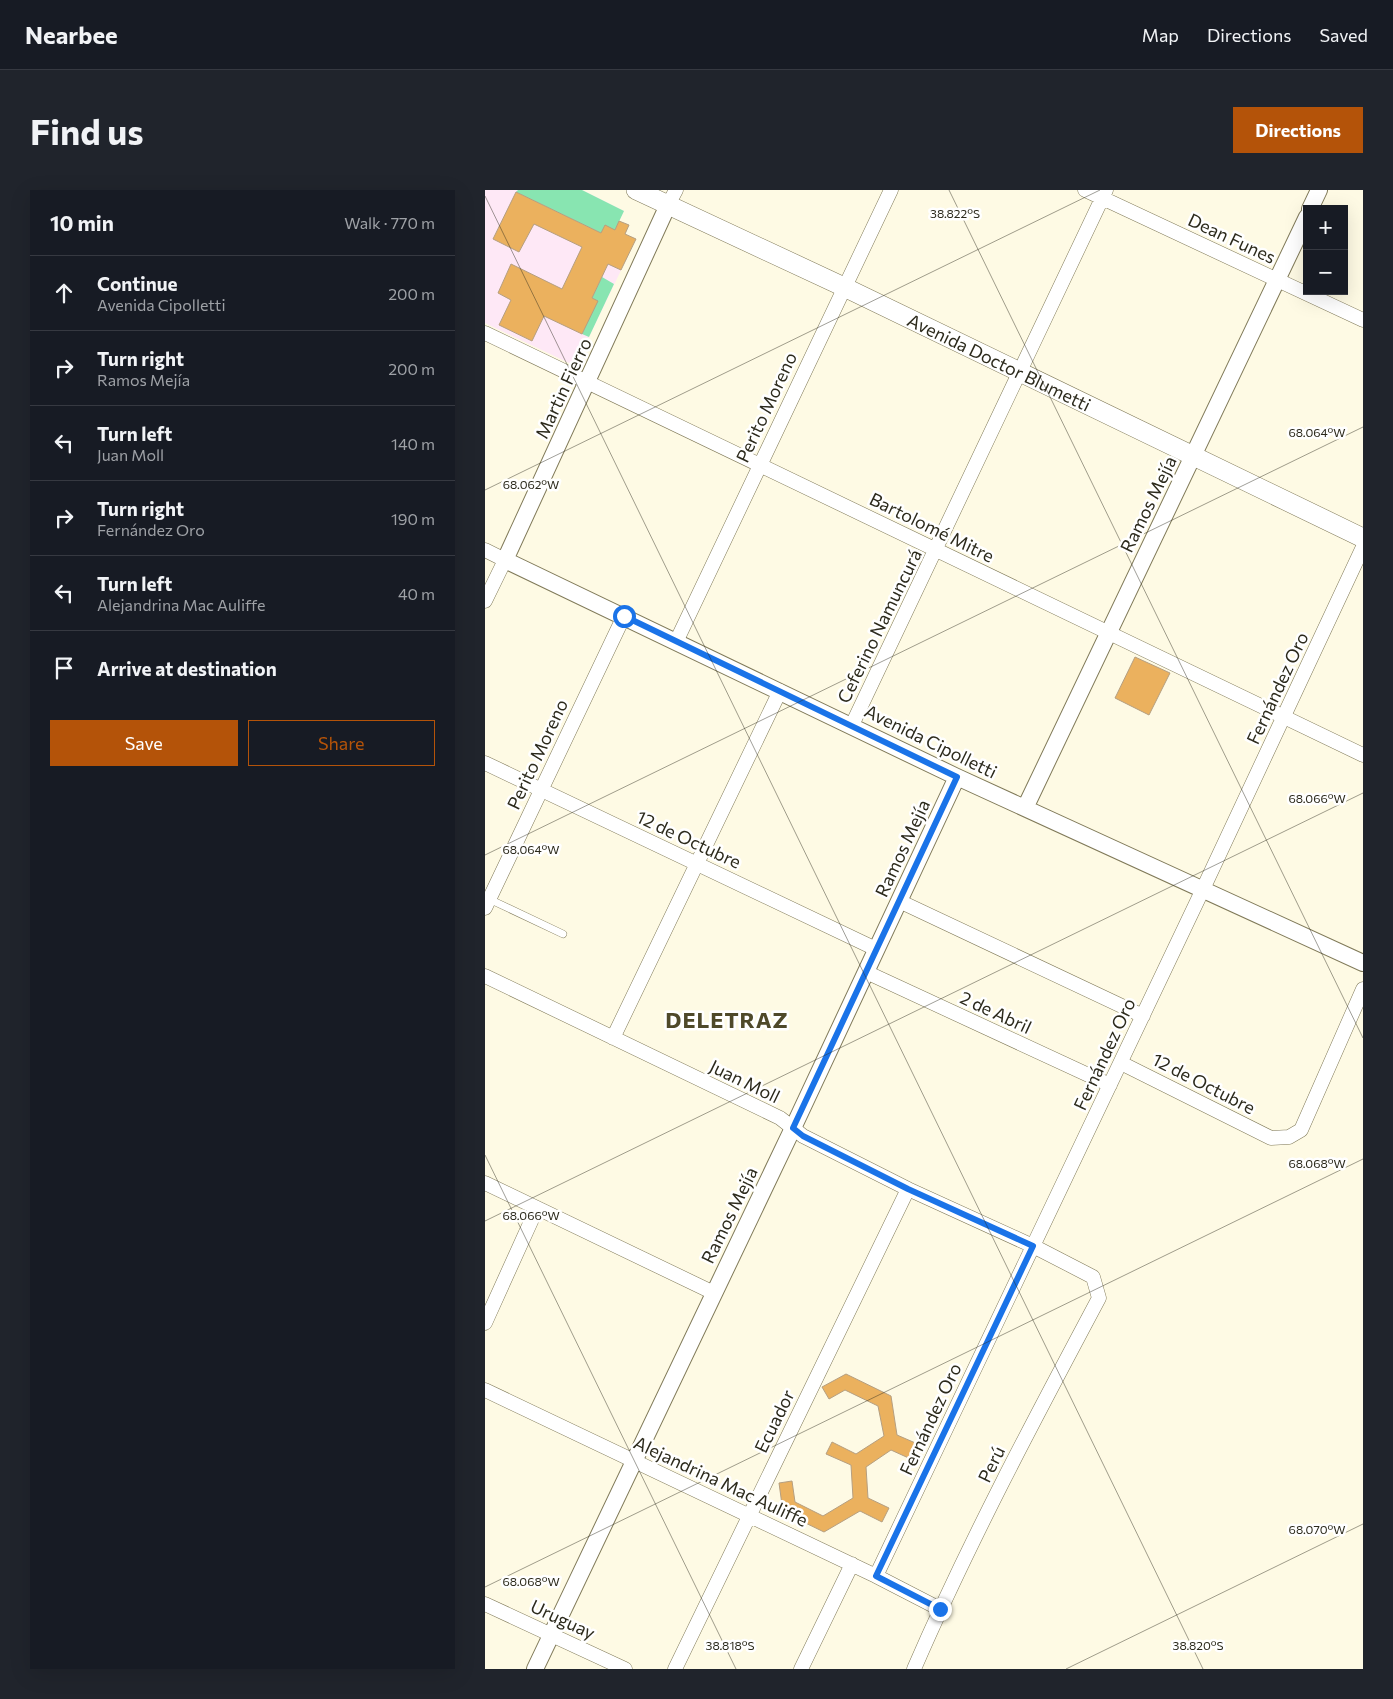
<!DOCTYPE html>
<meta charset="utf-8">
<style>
body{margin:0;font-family:Commissioner,sans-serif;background:#20242c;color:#f1f3f6}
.controls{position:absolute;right:15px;top:15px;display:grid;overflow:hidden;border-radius:0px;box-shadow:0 5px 20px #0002}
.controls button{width:45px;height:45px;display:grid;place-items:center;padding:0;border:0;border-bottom:1px solid #363941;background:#171b24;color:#f1f3f6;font:25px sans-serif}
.stop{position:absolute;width:15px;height:15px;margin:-11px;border:4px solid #1a73e8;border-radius:50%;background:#fff}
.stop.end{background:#1a73e8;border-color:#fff;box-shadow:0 1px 5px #0008}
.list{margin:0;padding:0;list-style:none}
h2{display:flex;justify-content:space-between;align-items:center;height:65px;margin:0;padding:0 20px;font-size:21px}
h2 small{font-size:16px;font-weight:400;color:#9ea1a6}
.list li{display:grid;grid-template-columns:32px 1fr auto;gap:15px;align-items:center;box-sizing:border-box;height:75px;padding:0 20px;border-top:1px solid #363941}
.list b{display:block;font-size:19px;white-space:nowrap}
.list p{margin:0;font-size:16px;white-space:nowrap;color:#9ea1a6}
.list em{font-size:16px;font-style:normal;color:#9ea1a6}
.actions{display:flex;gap:10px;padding:15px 20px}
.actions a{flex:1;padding:11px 0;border:1px solid #b45309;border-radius:0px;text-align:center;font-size:18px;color:#b45309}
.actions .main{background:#b45309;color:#fff}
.icon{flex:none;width:28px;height:28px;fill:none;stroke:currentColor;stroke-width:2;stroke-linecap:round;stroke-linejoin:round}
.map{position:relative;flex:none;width:878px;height:1479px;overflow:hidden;border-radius:0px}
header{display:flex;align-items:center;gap:30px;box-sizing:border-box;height:70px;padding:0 25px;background:#171b24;border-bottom:1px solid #363941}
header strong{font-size:24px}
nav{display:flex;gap:28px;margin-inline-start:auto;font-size:18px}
.intro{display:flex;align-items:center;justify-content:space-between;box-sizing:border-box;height:120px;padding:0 30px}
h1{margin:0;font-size:35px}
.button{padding:12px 22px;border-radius:0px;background:#b45309;color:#fff;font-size:18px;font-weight:700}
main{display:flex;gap:30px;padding:0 30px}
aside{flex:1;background:#171b24;border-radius:0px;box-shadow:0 5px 20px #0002}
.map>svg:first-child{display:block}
.medical{fill:#fee8f6}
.green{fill:#88e5b1}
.building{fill:#ebb15e;stroke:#b59f81}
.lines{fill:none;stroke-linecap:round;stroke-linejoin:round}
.service-casing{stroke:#807a59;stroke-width:8}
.minor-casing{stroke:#807a59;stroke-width:15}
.tertiary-casing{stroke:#807a59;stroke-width:18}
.secondary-casing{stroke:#807a59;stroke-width:20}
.service{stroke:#fff;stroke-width:7}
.minor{stroke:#fff;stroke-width:14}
.tertiary{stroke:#fff;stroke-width:16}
.secondary{stroke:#fff;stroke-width:19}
.route{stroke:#1a73e8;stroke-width:6}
.ticks{fill:none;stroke:#2c2a1c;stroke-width:1;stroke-opacity:0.45}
.labels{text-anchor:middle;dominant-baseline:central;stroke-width:5;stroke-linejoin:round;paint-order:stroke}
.street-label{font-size:18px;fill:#2c2a1c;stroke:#fff}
.district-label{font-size:22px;font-weight:bold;letter-spacing:1px;fill:#4f4929;stroke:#fff}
.ticks-label{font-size:12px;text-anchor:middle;fill:#2c2a1c;stroke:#fff;stroke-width:5;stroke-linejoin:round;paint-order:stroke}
</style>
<header>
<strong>Nearbee</strong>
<nav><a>Map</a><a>Directions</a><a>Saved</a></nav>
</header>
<div class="intro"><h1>Find us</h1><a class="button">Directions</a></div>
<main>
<aside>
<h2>10 min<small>Walk · 770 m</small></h2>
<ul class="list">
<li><svg class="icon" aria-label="ahead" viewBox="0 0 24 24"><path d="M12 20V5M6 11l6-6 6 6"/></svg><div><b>Continue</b><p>Avenida Cipolletti</p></div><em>200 m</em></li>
<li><svg class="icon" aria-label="right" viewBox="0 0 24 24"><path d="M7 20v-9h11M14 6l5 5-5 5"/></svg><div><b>Turn right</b><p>Ramos Mejía</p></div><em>200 m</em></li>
<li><svg class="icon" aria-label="left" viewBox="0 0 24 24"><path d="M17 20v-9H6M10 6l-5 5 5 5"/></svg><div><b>Turn left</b><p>Juan Moll</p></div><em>140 m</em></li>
<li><svg class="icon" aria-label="right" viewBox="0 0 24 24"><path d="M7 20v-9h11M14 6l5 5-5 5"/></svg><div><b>Turn right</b><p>Fernández Oro</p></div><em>190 m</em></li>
<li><svg class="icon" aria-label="left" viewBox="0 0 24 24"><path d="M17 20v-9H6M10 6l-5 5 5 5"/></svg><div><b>Turn left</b><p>Alejandrina Mac Auliffe</p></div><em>40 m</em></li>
<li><svg class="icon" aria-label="arrive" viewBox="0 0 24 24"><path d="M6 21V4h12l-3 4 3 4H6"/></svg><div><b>Arrive at destination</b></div></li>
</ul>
<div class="actions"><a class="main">Save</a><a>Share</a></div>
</aside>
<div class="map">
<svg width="878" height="1479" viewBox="0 0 878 1479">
<rect width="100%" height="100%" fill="#fefae4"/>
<path class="medical" d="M0,0H97L139,21L134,31L144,35L140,44L151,49L93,170L84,173L0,133Z"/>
<path class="green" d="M33,0H97L139,21L130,40L116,43L31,2Z
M117,87L129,94L104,147L97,144L112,111L107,108Z"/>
<path class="building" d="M31,2L116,43L120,35L130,40L134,31L144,35L140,44L151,49L136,80L123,74L107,108L113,111L97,144L59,126L47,151L14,135L26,110L13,103L26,74L77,99L97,57L49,34L34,62L8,49Z
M650,467L685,483L664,525L630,508Z
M361,1184L406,1206L412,1245L435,1255L428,1270L406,1260L381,1277L383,1308L404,1318L397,1332L375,1321L339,1342L298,1322L294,1293L307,1291L310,1312L338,1326L368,1308L366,1275L341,1264L347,1252L371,1264L399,1246L393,1216L360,1200L344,1209L337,1197Z"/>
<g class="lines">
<defs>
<path id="service" d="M4,709L78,744"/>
<path id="minor" d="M600,0L878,130
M183,15L191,0
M0,143L878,565
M0,360L20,370L0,411
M191,452L406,0
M367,535L621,0
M0,573L391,759
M414,711L658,826
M0,718L139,426
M381,782L625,895
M0,786L295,928L318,946L423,999L548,1056L608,1087L614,1108C549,1230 484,1352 429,1479
M128,848L295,501
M636,873L786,948L804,947L816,940L878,799
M0,993L229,1103
M0,1133L52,1018
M0,1200L391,1386L455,1419
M391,1386L718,699L878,357
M0,1414L140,1479
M190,1479L423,999
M316,1479L367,1374"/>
<path id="tertiary" d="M183,15L20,370L472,587L878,773
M825,19L834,0
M540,618L822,27
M50,1479L308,938L472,587"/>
<g id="secondary">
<path id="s1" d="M151,0L359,97L878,348"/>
</g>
</defs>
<use href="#service" class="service-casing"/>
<use href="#minor" class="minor-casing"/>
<use href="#tertiary" class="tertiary-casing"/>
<use href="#secondary" class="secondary-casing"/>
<use href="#service" class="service"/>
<use href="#minor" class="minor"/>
<use href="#tertiary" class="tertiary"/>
<use href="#secondary" class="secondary"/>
</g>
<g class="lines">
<path class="route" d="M139,426L472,587L308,938L318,946L423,999L548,1056L391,1386L455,1419"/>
</g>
<path class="ticks" d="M464,0L878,848M0,6L718,1479M0,300L615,0M0,665L878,237M0,965L251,1479M0,1031L878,603M0,1397L878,969M581,1479L878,1334"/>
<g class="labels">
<g class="street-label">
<text transform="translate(747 48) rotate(25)">Dean Funes</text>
<text stroke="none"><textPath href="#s1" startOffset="402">Avenida Doctor Blumetti</textPath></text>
<text transform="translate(78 198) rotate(-65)">Martin Fierro</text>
<text transform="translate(281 217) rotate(-65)">Perito Moreno</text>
<text transform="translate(663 314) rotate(-64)">Ramos Mejía</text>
<text transform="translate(447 337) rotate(26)">Bartolomé Mitre</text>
<text transform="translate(394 436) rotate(-64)">Ceferino Namuncurá</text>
<text transform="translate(792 498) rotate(-65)">Fernández Oro</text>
<text transform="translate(446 551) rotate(26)">Avenida Cipolletti</text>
<text transform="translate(52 564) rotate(-65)">Perito Moreno</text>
<text transform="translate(204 649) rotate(25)">12 de Octubre</text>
<text transform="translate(417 658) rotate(-65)">Ramos Mejía</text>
<text transform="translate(511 822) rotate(25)">2 de Abril</text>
<text transform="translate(619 864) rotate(-65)">Fernández Oro</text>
<text transform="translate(260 891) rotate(26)">Juan Moll</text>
<text transform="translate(719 893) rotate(27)">12 de Octubre</text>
<text transform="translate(244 1025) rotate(-64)">Ramos Mejía</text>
<text transform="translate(445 1229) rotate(-65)">Fernández Oro</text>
<text transform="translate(289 1231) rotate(-64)">Ecuador</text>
<text transform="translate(506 1274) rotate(-64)">Perú</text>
<text transform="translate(236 1291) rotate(25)">Alejandrina Mac Auliffe</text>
<text transform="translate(78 1429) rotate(25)">Uruguay</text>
</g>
<g class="district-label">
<text x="242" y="829">DELETRAZ</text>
</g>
</g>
<g class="ticks-label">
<text x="470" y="28">38.822°S</text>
<text x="832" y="247">68.064°W</text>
<text x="46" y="299">68.062°W</text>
<text x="832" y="613">68.066°W</text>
<text x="46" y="664">68.064°W</text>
<text x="832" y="978">68.068°W</text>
<text x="46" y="1030">68.066°W</text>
<text x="832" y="1344">68.070°W</text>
<text x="46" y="1396">68.068°W</text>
<text x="245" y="1460">38.818°S</text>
<text x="713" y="1460">38.820°S</text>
</g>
</svg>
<div class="controls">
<button>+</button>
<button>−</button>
</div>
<div class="stop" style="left:139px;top:426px"></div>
<div class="stop end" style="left:455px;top:1419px"></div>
</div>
</main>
